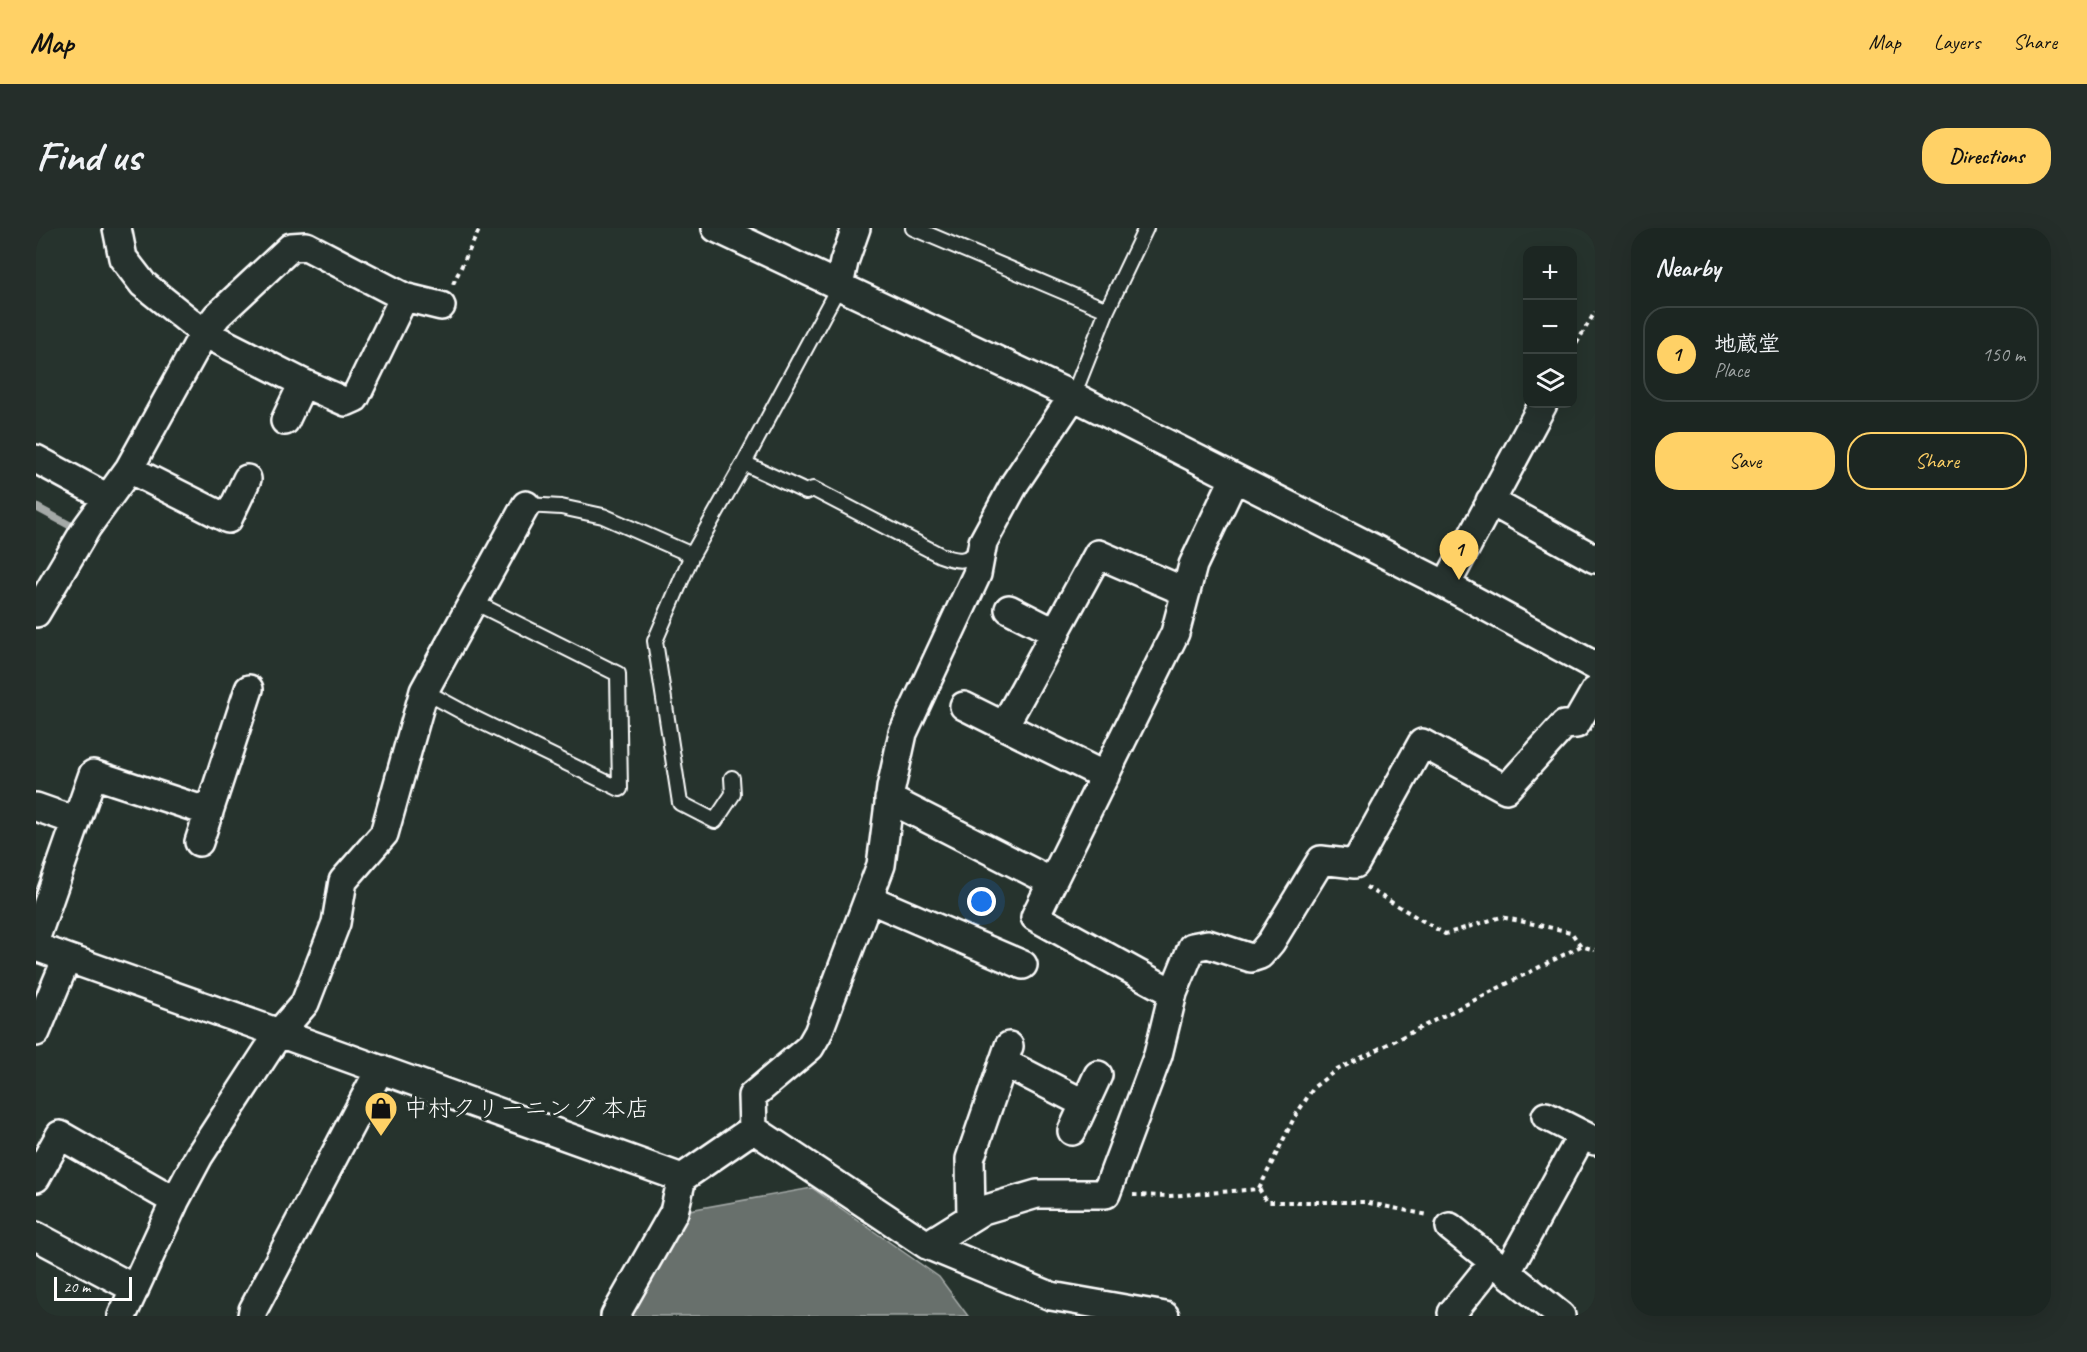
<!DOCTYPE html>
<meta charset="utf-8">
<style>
body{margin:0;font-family:Caveat,"Klee One",sans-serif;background:#252e2a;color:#f1f3f6}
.controls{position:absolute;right:18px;top:18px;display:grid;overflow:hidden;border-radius:12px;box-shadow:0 6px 24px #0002}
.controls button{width:54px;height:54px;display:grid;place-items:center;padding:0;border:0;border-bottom:2px solid #3a4340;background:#1c2622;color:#f1f3f6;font:30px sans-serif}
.scale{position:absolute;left:18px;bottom:15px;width:78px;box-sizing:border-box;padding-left:6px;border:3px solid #fff;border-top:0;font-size:16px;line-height:21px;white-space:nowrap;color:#fff;-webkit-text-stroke:4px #26332d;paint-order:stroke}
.you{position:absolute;left:946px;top:674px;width:21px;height:21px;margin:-15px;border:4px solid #fff;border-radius:50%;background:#1a73e8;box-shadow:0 0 0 9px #1a73e833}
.badge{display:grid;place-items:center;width:39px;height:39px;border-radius:50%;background:#ffd166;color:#111;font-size:20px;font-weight:700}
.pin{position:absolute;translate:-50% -50px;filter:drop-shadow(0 2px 3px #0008)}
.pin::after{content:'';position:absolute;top:32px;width:21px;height:18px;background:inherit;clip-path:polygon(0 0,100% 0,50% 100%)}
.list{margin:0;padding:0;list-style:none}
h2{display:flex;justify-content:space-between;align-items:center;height:78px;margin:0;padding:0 24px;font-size:26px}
h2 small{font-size:20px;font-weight:400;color:#a0a5a5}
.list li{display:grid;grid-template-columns:39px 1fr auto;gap:18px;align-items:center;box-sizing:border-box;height:96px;margin:0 12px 12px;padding:0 12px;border:2px solid #3a4340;border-radius:24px}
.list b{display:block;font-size:22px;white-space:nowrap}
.list p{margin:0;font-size:20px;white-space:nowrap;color:#a0a5a5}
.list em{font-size:20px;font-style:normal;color:#a0a5a5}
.actions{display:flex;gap:12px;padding:18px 24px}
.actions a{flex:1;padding:14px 0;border:2px solid #ffd166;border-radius:24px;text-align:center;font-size:21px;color:#ffd166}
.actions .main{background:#ffd166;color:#111}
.icon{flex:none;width:33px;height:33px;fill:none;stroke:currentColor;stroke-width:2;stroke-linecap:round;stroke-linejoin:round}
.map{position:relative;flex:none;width:1559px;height:1088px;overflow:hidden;border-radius:24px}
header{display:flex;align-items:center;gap:36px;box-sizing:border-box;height:84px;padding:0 30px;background:#ffd166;color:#111}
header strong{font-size:28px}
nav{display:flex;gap:33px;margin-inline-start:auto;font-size:21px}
.intro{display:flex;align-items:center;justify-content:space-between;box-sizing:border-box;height:144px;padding:0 36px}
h1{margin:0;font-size:42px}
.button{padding:15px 27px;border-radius:24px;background:#ffd166;color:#111;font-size:21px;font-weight:700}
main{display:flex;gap:36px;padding:0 36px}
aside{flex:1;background:#1c2622;border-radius:24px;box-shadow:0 6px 24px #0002}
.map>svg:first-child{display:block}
.water{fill:#67706c;stroke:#a4a9a7;stroke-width:1.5}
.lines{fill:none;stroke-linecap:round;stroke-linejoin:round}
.stream{stroke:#a4a9a7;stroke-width:8}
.lane-casing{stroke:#fff;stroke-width:18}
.street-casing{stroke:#fff;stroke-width:32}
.path{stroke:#fff;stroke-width:4;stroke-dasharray:4.5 4.5;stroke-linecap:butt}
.lane{stroke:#26332d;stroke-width:14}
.street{stroke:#26332d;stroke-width:27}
.labels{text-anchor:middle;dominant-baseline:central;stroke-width:6;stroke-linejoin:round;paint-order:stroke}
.poi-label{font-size:24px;fill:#fff;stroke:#26332d;text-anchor:start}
</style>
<header>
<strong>Map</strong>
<nav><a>Map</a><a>Layers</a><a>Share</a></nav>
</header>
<div class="intro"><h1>Find us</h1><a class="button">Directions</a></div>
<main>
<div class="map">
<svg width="1559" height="1088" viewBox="0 0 1559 1088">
<rect width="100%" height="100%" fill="#26332d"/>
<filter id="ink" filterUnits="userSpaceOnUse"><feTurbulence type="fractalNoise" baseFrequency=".0167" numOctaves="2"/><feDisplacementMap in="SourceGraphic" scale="12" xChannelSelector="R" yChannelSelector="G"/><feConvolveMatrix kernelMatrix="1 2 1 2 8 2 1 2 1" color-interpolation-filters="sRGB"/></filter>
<g filter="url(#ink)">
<path class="water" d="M776,960L903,1049L932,1088H591L648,983Z"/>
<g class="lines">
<path class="stream" d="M0,279L35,298"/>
<defs>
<path id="lane" d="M877,0L1071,82
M1037,168L1071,82L1110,0
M708,235L770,264L777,261L904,327C923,334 929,334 945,322
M490,277L525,279L567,288L656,327L708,235L803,58
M656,327L619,413L644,575L679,593L697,566L696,550
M388,463L438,490L584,561L582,446L438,374"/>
<path id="street" d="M81,0L87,30L107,56L168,105L267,155L310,174L319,170L368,69
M680,0L1037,168L1410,357L1559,438
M803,58L808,34L820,0
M249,193L267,155
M0,231L72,270
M93,241L192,291L211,251
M1454,273L1559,331
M1410,357L1507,176
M973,381L1020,405
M0,385L51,299L93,241L168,105L181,88L255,19L270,18L368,69L405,78
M928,478L1069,548
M968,498L1062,326L1150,364
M853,571L1016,654
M0,579L40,593
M163,614L213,461
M833,671L987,737
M0,709L57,546L173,584
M0,719L243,805L646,950L717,901L891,1017L1015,1068L1129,1088
M1137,765L999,689L1139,405L1157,337L1198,251
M0,804L31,730
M967,834L1049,876
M1510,888L1559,913
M717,901L716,868L774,819L782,805L845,637L855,560L867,505L941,346L947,314L979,255L1037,168
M1036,903L1062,847
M0,950L24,907L139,973
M935,989L934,931L973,818
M1414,999L1525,1088
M0,1008L99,1061
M891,1017L947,982L1001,966H1070L1122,827L1137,765L1156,719L1172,716L1215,730L1224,727L1235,714L1285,632L1319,636L1386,515L1470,561L1528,497L1540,496L1559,463
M1471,1044L1546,907
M86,1088L139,973L163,928L243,805L269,775L300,695L307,653L348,606L388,463L490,277
M216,1088L217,1082L344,841
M579,1088L638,984L646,950
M1418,1088L1416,1085L1445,1049"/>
</defs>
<use href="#lane" class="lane-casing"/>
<use href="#street" class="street-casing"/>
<path class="path" d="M417,56L444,0
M1536,123L1559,84
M1330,659L1409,706L1465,689L1535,704L1545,718
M1223,961L1258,890L1278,859L1299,843L1545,718L1559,722
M1097,967L1133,968L1223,961L1231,974H1328L1392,987"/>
<use href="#lane" class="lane"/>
<use href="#street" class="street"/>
</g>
</g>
<defs>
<symbol id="shop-pin" viewBox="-11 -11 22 30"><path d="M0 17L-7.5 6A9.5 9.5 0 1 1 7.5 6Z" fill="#ffd166" stroke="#26332d"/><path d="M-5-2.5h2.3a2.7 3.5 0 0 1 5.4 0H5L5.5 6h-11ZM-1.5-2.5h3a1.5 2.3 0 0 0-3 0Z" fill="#111"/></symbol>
</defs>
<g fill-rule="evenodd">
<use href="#shop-pin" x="326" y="861" width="38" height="52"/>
</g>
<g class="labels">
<g class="poi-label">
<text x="368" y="880">中村クリーニング 本店</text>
</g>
</g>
</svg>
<div class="controls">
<button>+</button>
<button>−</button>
<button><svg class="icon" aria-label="layers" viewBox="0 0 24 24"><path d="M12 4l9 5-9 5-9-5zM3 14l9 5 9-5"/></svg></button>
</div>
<div class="scale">20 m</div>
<div class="you"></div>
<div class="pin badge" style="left:1423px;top:352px">1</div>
</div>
<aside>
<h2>Nearby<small></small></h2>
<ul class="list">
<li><span class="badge">1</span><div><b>地蔵堂</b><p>Place</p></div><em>150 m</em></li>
</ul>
<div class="actions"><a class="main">Save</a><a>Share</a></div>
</aside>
</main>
